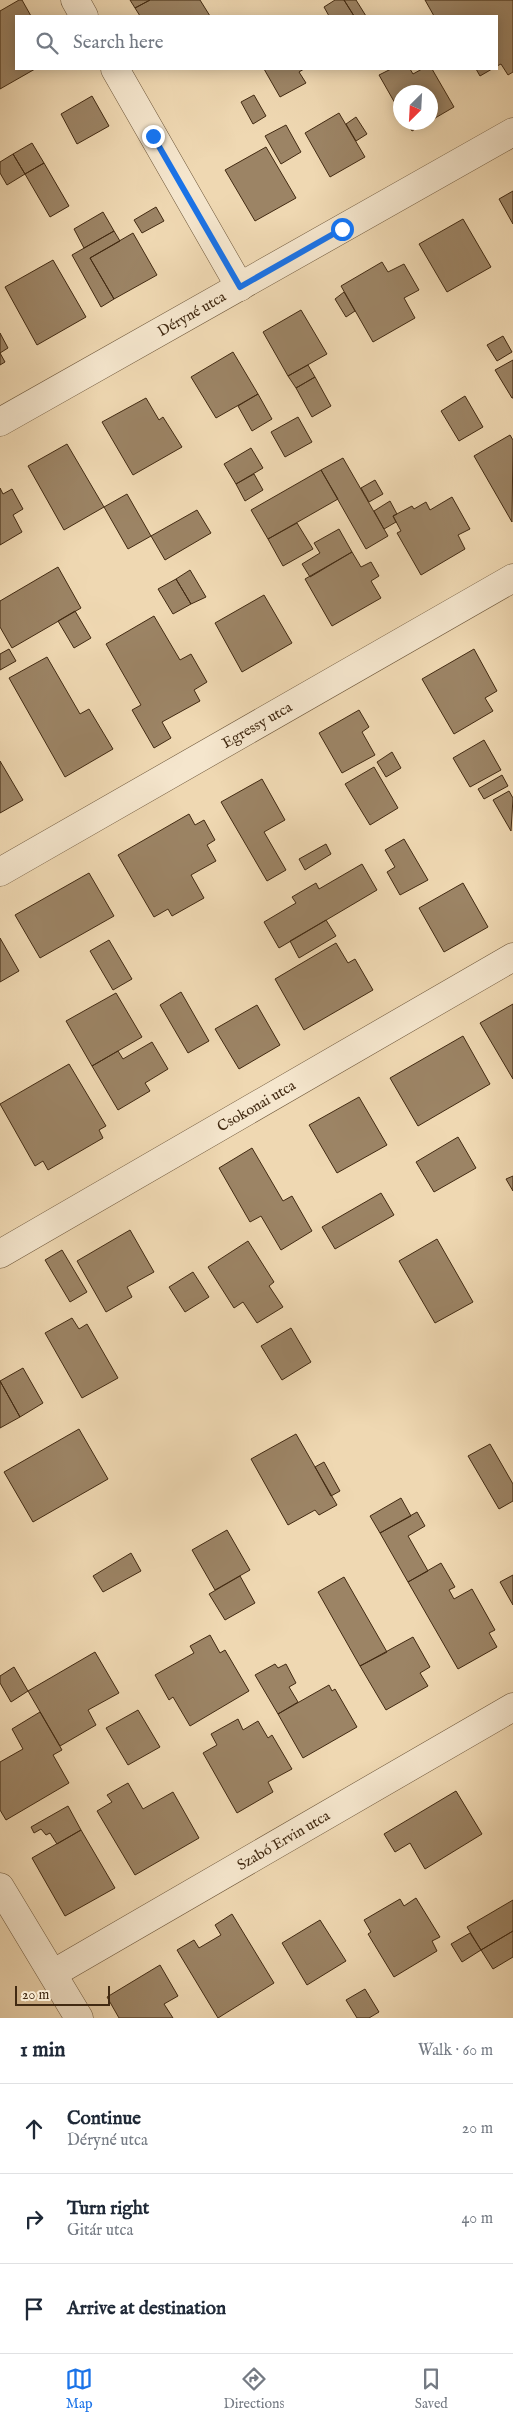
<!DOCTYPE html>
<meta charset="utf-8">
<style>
body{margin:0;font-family:"IM FELL English",serif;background:#f2f2f3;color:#1f2937}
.compass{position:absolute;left:393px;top:85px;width:45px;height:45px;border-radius:50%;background:#fff;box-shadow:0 2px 12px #0003;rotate:204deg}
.scale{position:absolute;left:15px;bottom:12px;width:95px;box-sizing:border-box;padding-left:5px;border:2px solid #422a12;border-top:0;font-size:14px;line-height:18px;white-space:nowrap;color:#422a12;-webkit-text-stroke:4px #f5e6cd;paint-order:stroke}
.stop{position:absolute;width:15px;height:15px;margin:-11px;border:4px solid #1a73e8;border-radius:50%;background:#fff}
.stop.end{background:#1a73e8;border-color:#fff;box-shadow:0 1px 5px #0008}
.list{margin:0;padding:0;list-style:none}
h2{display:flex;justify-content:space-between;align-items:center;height:65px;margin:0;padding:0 20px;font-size:21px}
h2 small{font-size:16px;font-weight:400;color:#747a83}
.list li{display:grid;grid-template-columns:32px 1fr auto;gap:15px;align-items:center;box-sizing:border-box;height:90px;padding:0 20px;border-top:1px solid #e0e1e3}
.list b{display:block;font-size:19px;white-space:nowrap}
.list p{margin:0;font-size:16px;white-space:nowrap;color:#747a83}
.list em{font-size:16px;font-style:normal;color:#747a83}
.icon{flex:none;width:28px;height:28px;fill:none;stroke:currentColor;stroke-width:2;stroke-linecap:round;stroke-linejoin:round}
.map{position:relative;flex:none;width:513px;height:2018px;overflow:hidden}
.search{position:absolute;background:#fff;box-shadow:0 2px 12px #0003;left:15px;right:15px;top:15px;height:55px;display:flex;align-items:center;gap:12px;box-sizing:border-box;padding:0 18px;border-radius:0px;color:#747a83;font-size:19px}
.sheet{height:335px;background:#fff}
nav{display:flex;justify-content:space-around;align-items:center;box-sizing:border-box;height:70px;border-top:1px solid #e0e1e3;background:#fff;font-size:14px;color:#747a83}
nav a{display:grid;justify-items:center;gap:2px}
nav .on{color:#1a73e8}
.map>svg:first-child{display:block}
.building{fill:#9c8465;stroke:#422a12}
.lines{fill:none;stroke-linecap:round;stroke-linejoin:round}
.street-casing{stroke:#6d563a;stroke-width:29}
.street{stroke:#f5e6cd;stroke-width:28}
.route{stroke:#1a73e8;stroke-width:6}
.labels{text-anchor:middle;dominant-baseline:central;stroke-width:4.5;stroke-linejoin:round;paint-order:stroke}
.street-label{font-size:15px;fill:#422a12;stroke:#f5e6cd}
</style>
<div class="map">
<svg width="513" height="2018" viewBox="0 0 513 2018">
<rect width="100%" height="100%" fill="#efd8b2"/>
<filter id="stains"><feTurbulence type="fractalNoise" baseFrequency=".004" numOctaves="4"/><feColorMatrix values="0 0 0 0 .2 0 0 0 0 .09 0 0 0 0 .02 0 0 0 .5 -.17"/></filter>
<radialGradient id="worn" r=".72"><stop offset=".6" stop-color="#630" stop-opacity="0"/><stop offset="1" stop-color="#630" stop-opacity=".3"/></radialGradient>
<path class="building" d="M19,0H22L31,16H16V69H35L0,89V11Z
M130,0H150L135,8Z
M150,0H200L210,16H140L135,8Z
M335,0H344L354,16H329L324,7Z
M344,0H356L366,16H354Z
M425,0H513V72L508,75L501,64L497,66V16H434Z
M264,69H304L299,72L306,83L280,97Z
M391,69H410L413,74L422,69H432L454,107L430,121V92H400V112L379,75Z
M476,69H492L480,76Z
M254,95L266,116L253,124L241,102Z
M92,96L109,126L77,144L61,114Z
M339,113L365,157L330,177L305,133Z
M356,117L367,134L356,141L346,124Z
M406,122H427L412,131Z
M286,125L301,152L281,164L265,136Z
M32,143L44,163L25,174L13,154Z
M266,147L296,198L255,221L225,170Z
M13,154L25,174L7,185L0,173V162Z
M44,163L69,206L50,217L25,174Z
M513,191V224L499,199Z
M156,207L164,221L142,233L134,220Z
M103,212L114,231L84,248L74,229Z
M463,219L491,267L447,292L419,244Z
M114,231L120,241L90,258L114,299L101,307L72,255Z
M133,233L157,275L114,299L90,258Z
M53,260L86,317L37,345L5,287Z
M382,262L388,272L404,264L419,290L404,298L415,318L373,342L341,286Z
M344,292L355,311L346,317L335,299Z
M301,310L327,354L288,376L263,332Z
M0,333L8,348L0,353L5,362L0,365Z
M503,336L512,352L497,361L487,345Z
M233,352L258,394L216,418L191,377Z
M513,360V398H512L495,370Z
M308,365L315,377L296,388L288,376Z
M315,377L331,406L312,417L296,388Z
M258,394L272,419L252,431L238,406Z
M465,396L483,427L459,441L441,411Z
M146,398L159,420L163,417L182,447L133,475L102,422Z
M298,417L312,442L285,457L271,432Z
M510,435L513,440L512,522L474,456Z
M67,444L104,507L64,530L28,466Z
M251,448L263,468L236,484L224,464Z
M343,458L388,536L366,549L321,470Z
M321,470L338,499L268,539L251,510Z
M254,474L263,490L245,501L236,484Z
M375,480L383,494L369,502L361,488Z
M0,488L3,494L12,489L23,509L13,515L22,532L0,545Z
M127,494L151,536L128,549L104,507Z
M452,497L470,529L458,535L465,549L421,575L397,533L401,531L393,516L412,506L414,509L426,502L430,510Z
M390,501L397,514L393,516L396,522L384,529L374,511Z
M197,510L211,533L165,560L151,536Z
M297,523L313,549L283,566L268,539Z
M339,529L352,552L310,577L302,564L320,553L314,543Z
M352,552L361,567L371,562L379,576L371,581L381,598L332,626L305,579Z
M58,567L81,608L12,648L0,627V601Z
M190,570L206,597L191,604L176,579Z
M176,579L191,604L173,614L158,589Z
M264,595L292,643L242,672L215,623Z
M75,611L91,638L74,648L58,621Z
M154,616L180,660L191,654L207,682L194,690L200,701L162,722L171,738L154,748L132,710L141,705L106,644Z
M9,649L16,661L0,670V654Z
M474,649L497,691L485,698L493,711L454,734L422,679Z
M47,657L80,714L89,709L113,749L65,777L9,678Z
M359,710L369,727L362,732L375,755L342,773L319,733Z
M484,740L501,770L470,787L453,758Z
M392,752L401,768L386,777L377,762Z
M0,761L23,800L0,813Z
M374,767L398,808L370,825L345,784Z
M502,775L508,786L484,799L478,789Z
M262,779L285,820L264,832L286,870L267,881L221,802Z
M509,791L513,798L511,831L493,800Z
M189,814L195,825L204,820L215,840L207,845L216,861L191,875L204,898L172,916L168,909L154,917L118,855Z
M404,839L428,880L400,895L387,872L395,867L385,850Z
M326,844L331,854L305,870L299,859Z
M362,864L377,890L279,948L264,922L296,903L292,897L316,883L319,889Z
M89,873L114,916L40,958L15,915Z
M463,883L488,927L444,952L419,908Z
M326,920L336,936L299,958L290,941Z
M0,938L19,971L0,982Z
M109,940L132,979L113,990L90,951Z
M336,943L348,963L355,959L373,990L304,1030L275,979Z
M181,992L209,1041L188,1053L160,1005Z
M116,993L142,1037L92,1066L66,1021Z
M513,1004V1079L480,1023Z
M257,1005L280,1045L239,1069L215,1029Z
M463,1036L490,1084L418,1126L390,1078Z
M152,1042L168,1069L145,1083L150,1091L118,1110L92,1066L118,1051L123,1059Z
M69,1064L106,1126L99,1130L103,1138L48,1170L43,1161L35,1166L0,1104Z
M359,1097L387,1145L337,1173L309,1125Z
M458,1137L476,1168L434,1192L416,1162Z
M252,1148L283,1201L292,1196L312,1231L281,1250L261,1216L250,1222L219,1168Z
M513,1176V1191L506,1179Z
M381,1193L394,1215L335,1249L322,1227Z
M130,1230L154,1272L127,1287L132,1297L106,1312L77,1261Z
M437,1239L473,1302L435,1323L399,1261Z
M248,1241L274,1282L269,1286L283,1307L257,1323L243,1302L234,1308L208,1267Z
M62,1250L87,1292L70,1302L45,1260Z
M193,1272L209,1297L185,1312L169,1287Z
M72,1318L79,1329L87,1324L118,1378L82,1398L45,1333Z
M291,1328L311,1362L282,1380L261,1346Z
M23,1368L43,1403L20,1417L0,1381Z
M0,1381L20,1417L0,1428Z
M79,1429L108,1479L33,1522L4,1472Z
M296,1434L337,1505L319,1515L315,1510L288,1525L251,1459Z
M490,1444L513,1484V1501L499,1509L468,1456Z
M324,1462L340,1491L331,1496L315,1467Z
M401,1498L411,1516L380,1533L370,1516Z
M417,1512L425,1526L408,1536L428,1571L408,1582L380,1533Z
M227,1530L250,1570L215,1590L192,1550Z
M131,1553L141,1571L103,1592L93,1576Z
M441,1563L455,1587L449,1590L454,1599L472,1589L495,1630L489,1633L497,1647L458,1669L408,1582Z
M513,1575V1605L500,1582Z
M240,1576L255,1603L225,1620L209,1594Z
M344,1577L387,1652L360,1666L318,1592Z
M210,1635L220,1653L225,1650L249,1691L190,1726L173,1697L169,1700L155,1675L194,1653L190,1646Z
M413,1637L430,1667L420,1673L428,1686L386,1710L360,1666Z
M95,1652L119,1693L88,1710L96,1725L60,1746L28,1691Z
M275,1664L278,1668L286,1664L296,1683L289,1687L298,1702L278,1714L255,1675Z
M14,1667L28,1691L11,1702L0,1683V1676Z
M329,1685L332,1691L335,1689L357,1727L303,1758L278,1714Z
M138,1710L160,1747L128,1765L106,1728Z
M40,1712L62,1750L53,1755L69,1783L6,1820L0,1810V1762L23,1749L12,1729Z
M238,1719L243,1730L258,1721L268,1738L272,1735L292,1769L268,1782L273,1792L237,1813L203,1753L217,1745L211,1734Z
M128,1783L143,1809L173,1792L199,1838L135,1875L97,1811L112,1802L107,1795Z
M456,1791L482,1834L425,1869L410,1843L395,1852L384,1834Z
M68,1806L81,1830L57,1844L50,1833L46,1835L41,1829L34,1833L31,1827Z
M81,1830L115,1888L65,1916L32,1858Z
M416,1898L440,1937L432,1941L437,1951L394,1977L368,1934L371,1932L364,1920L400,1899L404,1906Z
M513,1900V1931L481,1950L467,1927Z
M232,1914L274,1983L218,2018L177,1950L194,1940L199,1948L221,1935L215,1925Z
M320,1920L346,1961L307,1985L282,1943Z
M513,1931V1957L493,1969L481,1950Z
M470,1933L481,1950L462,1962L451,1944Z
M160,1965L178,1996L164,2004L173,2018H119L107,1997Z
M365,1989L379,2012L369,2018H357L346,2000Z"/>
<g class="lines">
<defs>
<g id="street">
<path d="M75,0L84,16"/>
<path d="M115,69L240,287"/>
<path id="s1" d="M0,422L513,132"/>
<path id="s2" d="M0,872L513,578"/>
<path id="s3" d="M0,1254L513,957"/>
<path d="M0,1887L79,2018"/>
<path id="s4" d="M54,1973L513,1707"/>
</g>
</defs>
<use href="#street" class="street-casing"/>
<use href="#street" class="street"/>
</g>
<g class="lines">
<path class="route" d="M153,136L240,287L342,229"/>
</g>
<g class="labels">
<g class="street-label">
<text stroke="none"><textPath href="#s1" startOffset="220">Déryné utca</textPath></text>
<text stroke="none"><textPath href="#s2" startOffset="296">Egressy utca</textPath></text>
<text stroke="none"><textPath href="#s3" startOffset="296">Csokonai utca</textPath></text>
<text stroke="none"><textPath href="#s4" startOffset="265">Szabó Ervin utca</textPath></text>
</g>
</g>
<rect width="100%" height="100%" filter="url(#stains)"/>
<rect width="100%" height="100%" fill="url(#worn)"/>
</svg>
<svg class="compass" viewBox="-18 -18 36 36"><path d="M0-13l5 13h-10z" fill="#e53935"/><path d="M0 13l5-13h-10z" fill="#747a83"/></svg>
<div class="scale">20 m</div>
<div class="stop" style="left:342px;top:229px"></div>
<div class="stop end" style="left:153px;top:136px"></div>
<div class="search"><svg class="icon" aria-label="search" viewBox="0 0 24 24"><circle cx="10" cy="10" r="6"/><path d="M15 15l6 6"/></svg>Search here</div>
</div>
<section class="sheet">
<h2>1 min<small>Walk · 60 m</small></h2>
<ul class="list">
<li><svg class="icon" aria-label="ahead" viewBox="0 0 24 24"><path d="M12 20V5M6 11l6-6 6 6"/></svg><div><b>Continue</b><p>Déryné utca</p></div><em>20 m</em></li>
<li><svg class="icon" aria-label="right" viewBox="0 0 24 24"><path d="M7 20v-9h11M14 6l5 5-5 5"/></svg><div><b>Turn right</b><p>Gitár utca</p></div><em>40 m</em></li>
<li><svg class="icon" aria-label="arrive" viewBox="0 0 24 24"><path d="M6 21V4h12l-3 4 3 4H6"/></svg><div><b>Arrive at destination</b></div></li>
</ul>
</section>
<nav>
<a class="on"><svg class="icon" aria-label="map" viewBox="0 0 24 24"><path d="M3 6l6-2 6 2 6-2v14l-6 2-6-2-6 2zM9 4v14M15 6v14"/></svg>Map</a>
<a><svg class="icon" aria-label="directions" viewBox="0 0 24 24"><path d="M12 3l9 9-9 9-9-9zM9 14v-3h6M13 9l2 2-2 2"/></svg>Directions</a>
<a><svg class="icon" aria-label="saved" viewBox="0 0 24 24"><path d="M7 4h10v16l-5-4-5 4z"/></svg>Saved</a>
</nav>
